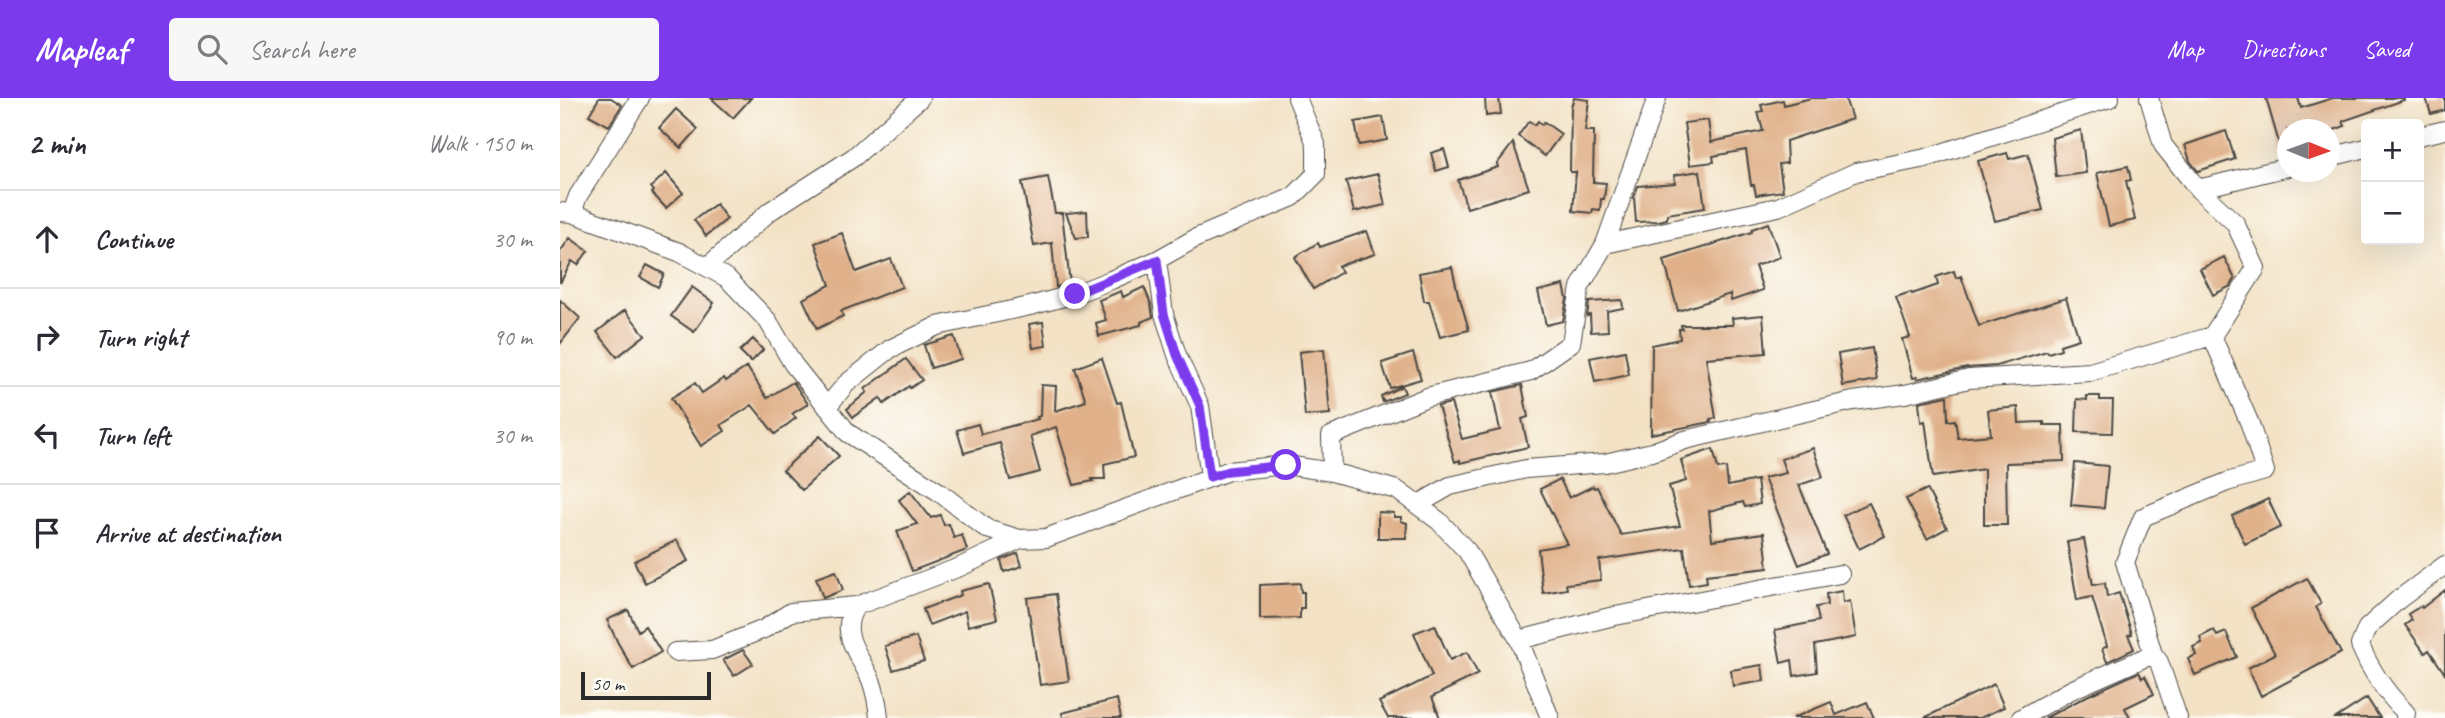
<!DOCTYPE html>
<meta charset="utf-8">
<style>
body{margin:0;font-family:Caveat,sans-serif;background:#f7f7f7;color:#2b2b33}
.controls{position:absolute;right:21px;top:21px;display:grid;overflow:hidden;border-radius:7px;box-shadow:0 7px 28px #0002}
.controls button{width:63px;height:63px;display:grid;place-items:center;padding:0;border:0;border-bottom:2px solid #e1e1e2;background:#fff;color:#2b2b33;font:35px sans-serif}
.compass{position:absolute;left:1717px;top:21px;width:63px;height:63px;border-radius:50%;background:#fff;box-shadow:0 7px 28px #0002;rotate:91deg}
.scale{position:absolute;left:21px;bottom:18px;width:130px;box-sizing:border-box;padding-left:7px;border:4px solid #2b2b2b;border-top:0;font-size:19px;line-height:24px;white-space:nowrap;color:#2b2b2b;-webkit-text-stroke:5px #fdfcf7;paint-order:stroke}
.stop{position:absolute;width:21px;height:21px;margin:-16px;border:5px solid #7c3aed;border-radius:50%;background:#fff}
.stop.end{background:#7c3aed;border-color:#fff;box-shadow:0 2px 7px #0008}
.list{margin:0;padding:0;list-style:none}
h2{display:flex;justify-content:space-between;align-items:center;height:91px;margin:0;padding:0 28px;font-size:30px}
h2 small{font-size:23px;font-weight:400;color:#7c7c81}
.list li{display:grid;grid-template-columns:46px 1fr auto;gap:21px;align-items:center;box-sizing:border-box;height:98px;padding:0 28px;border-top:2px solid #e1e1e2}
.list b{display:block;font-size:26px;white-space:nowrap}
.list em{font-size:23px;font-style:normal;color:#7c7c81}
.icon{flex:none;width:38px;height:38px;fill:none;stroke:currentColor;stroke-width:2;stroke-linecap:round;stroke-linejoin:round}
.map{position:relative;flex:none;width:1885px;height:620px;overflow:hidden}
header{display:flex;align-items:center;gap:42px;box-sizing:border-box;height:98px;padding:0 35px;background:#7c3aed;color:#fff}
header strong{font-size:33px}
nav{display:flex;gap:38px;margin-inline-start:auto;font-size:24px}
.search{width:490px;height:63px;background:#f7f7f7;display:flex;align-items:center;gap:18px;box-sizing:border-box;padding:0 24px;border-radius:7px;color:#7c7c81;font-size:26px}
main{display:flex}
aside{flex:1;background:#fff}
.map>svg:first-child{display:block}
.building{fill:#e0b18a}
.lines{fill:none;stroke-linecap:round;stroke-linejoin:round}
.minor-casing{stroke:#494642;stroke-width:20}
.minor{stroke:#fff;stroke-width:18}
.route{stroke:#7c3aed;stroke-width:9}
</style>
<header>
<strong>Mapleaf</strong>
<div class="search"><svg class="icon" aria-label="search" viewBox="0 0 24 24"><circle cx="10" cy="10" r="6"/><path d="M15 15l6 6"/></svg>Search here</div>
<nav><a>Map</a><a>Directions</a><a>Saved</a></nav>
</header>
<main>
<aside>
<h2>2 min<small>Walk · 150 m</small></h2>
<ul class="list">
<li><svg class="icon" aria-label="ahead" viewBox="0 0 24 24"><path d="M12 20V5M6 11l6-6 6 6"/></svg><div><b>Continue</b></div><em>30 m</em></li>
<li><svg class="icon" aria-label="right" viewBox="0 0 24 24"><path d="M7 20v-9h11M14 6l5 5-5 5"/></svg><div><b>Turn right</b></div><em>90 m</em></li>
<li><svg class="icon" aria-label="left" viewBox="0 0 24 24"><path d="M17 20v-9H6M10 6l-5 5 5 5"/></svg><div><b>Turn left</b></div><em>30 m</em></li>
<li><svg class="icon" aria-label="arrive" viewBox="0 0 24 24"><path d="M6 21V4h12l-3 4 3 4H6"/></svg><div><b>Arrive at destination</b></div></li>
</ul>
</aside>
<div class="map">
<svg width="1885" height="620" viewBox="0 0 1885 620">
<rect width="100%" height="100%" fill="#fdfcf7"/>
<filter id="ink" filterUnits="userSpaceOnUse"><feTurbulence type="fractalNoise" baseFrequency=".0143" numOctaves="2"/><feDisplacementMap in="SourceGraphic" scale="14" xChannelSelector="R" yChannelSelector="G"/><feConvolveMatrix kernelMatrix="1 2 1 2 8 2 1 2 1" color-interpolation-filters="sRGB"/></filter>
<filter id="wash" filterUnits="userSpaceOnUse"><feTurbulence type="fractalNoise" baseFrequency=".00686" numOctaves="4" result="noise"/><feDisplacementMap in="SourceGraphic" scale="28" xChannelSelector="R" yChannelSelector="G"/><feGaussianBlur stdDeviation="1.57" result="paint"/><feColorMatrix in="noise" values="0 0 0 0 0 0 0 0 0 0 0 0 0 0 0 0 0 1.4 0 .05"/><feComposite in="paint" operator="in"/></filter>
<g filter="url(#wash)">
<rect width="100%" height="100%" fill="#f3e2c5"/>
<g id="blocks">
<path class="building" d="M39,0H51L62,7L49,28L29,17Z
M151,0H191L173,20Z
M925,0H939L941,16L926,18Z
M1014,0L1029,2L1025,33H1034L1033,84L1046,85L1044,101H1041L1040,112L1033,111L1032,115L1013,113L1016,74H1010L1011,9Z
M1251,0H1285L1292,21L1226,43L1227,65L1219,66L1223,93L1196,97L1194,87H1191L1186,52L1153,58L1154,64L1130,67L1124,25L1148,22L1151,44L1203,33L1198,14L1203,13L1201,7L1223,2L1224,7Z
M1706,0H1738L1741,10L1773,0H1843L1844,2L1783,23L1785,28L1774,32H1727V58L1723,59Z
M1866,0H1885V12L1871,16Z
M116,11L138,31L121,50L99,30Z
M823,19L827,42L799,47L795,24Z
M969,23L975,27L978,23L982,27L984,24L1001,36L985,58L958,38Z
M1521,32L1526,75L1496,79L1492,40Z
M1666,33L1675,61L1638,73L1630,63L1625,47Z
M953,45L969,91L907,110L898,82L938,69L937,66Z
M884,51L889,69L876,73L871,55Z
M1447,55L1449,61L1468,56L1483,112L1435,123L1418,63Z
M1568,68L1571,82L1566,83L1575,122L1549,128L1537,75Z
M1140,73L1145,110L1107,116V121L1099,123L1076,124L1074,99L1078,88L1115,85L1114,77Z
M106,75L123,95L106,110L92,95L94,93L91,89Z
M818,76L825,107L794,114L786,83Z
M488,79L495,115H502L510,186L496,189L492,145L474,148L462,84Z
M156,106L167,121L146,138L134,122Z
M527,113L528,139L516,140L506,115Z
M1208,125L1220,159L1195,168L1203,192L1171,203L1170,196L1118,213L1104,162L1192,134V131Z
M807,133L815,156L778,168L782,174L753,191L735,159L758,145L760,149Z
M282,135L296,174L331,161L342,189L281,213L283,218L257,231L243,201L270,187L255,145Z
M10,140L28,153L18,167L12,163L0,185V154Z
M1664,159L1675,181L1671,188L1653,197L1640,171Z
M87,167L104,176L98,189L80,179Z
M892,169L899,201H900L909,232L880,239L869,203H864L859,175Z
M1394,173L1396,180L1401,178L1419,228L1506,200L1519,241L1500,247L1501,251L1488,255L1487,253L1436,268L1407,270L1357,281V279L1353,280L1342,241L1350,239L1336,199L1351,194L1352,196L1378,187L1376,179Z
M1004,187L1007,201L1003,223L986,227L978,193Z
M132,189L154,205L134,234L111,218Z
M584,189L591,206L593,219L581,224V227L539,238L536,225L546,222L539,202L561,193L563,199Z
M0,202L20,220L0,246Z
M1062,202L1063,210L1047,213L1048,233L1031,234L1030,217L1027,218L1029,204Z
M65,212L85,237L57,259L37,234Z
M1203,217L1206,255L1146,260L1156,320L1150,321L1151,324L1091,336L1092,247L1120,241L1119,231H1122L1121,227H1173L1172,220Z
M483,224L486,248L473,250L469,226Z
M394,238L401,261L371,270L364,247Z
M193,241L203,252L191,264L180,253Z
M1312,250L1317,282L1283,288L1278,256Z
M764,251L770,316L745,318L739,254Z
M1065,253L1069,277L1035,284L1030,260Z
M853,255L861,281L830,290L822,265Z
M542,260L557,305L561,304L574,359L544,366L545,381H532L533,383L514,387L496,329L470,338L480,374L450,382L440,345L404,355L397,332L418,326L421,336L478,321L477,319L480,318L481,287L496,288L495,313L526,303L515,270Z
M346,261L362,282L350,290L349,288L324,306L320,300L293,319L287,311L307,294L305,291Z
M187,269L207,300L233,284L248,306L232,316L236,320L215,336L192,307L161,327L165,333L141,348L111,300L135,285L142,295L164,280L166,283Z
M962,287L968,319L962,321L968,349L900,365V362L895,364L878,308L891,305L902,341L940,332L932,294Z
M842,288L845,295L823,304L821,298Z
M1387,298L1388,323L1395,322L1398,340L1431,337L1428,312L1458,309L1459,325L1484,324V327H1503L1504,363L1446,365L1447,427H1424V371L1373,379L1365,323L1361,324L1359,304Z
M1527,298H1540V302H1553L1552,335L1516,334L1517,301L1527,302Z
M260,338L279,358L242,392L223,372Z
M1253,350L1263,379L1239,387L1267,456L1239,467L1204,380L1226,375L1221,361Z
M1153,351L1158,371L1166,370L1168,388L1197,382L1200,406L1185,409L1183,404L1149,413L1152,442L1204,435L1208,470L1146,477L1147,484L1129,487L1124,450L1039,462L1041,482L1006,486L1007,491L983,495L978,451L1007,446L980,391L1000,381L1009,400L1033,388L1034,390L1037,389L1061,437L1120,428L1109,388L1126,383L1121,362Z
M1515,365L1548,368L1544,410L1511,407Z
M1367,391L1387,430L1367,441L1346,401Z
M350,393L371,420L380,417L384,427L389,426L394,440L402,437L407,452L352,473L337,433L357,426L339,402Z
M1708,401L1721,429L1685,446L1672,418Z
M1309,405L1325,438L1299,451L1283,417Z
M818,414L834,415V419H841V423L847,425L846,440H818Z
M1524,441L1533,487L1545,485L1547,499L1559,495L1572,536L1568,537L1574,551L1547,564L1542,551L1547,548L1532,499L1517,502L1507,444Z
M117,442L128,463L85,485L74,463Z
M458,455L462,468L444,474L441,462Z
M276,473L283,492L263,500L256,480Z
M1747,480L1761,506L1756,509L1781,555L1701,598L1688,570L1715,556L1691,510Z
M740,485L741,494H744V510H740V520L700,521V487Z
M429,486L437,521L408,528L405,513L369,527L363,511L401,497L400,493Z
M1885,492V576L1869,552L1865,555L1845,527L1852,522L1848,516L1861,508L1862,510Z
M1282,493L1283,505L1290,503L1296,539L1255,547L1257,574L1234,578L1232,562L1221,565L1215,532L1259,523L1256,509L1267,507L1266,496Z
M496,496L509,583L480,587L467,500Z
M68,512L78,533L85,528L101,554L73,571L58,545L47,522Z
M875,527L890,562L907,554L918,576L872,599L880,620H828L819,604L872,578L854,535Z
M1654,532L1657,538L1666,534L1677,559L1635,577L1628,561L1636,557L1633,549L1642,545L1640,539Z
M356,539L364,563L333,572L325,548Z
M183,552L193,566L174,578L163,562Z
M1202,567L1204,583L1173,588L1171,572Z
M1579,574L1582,580L1585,578L1594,596L1565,610L1570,620H1485L1527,598Z
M1434,586L1444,609L1420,620H1364Z
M1807,600L1820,620H1776Z
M557,601L561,620H503L502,615Z
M1271,604L1276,617L1307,604L1314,620H1233Z"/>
</g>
</g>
<g filter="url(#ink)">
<use href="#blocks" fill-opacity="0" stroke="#494642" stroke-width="2"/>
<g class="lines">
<defs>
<path id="minor" d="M1589,0L1603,47L1638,91L1728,69
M1859,38L1885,32
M1770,59L1806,50
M0,114L12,115L119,154L167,180L208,223L233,266L288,335L379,394L427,431L460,441L486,440L668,373L726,367L772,374L837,392L879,423L907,453L959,542L990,620
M12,115L18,98L80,0
M1045,146L1097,0
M597,162L604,216L617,257L640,308L650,379
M147,169L210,113L294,59L360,0
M267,309L286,286L330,251L377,228L470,208L515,196L551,182L597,162L636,140L733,99L756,76V46L737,0
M772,374L771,338L867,299L971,273L1011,245L1020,189L1045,146L1218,109L1296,74L1366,60L1550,0
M857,407L890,388L966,371L1045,365L1092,354L1125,342L1293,303L1345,296L1409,281L1530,274L1652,238L1696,170L1675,125L1638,91
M296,508C277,535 300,557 311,582C315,593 318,608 319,620
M959,542L1050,519L1280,476
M115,554L152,552L204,531L231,514L296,508L400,469L460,441
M1593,556L1565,464L1583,419L1667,384L1705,373L1690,326L1652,238
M1461,620L1511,592L1593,556L1599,564L1618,620
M1845,620L1846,615C1826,595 1811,574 1800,547L1807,530L1838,502L1885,467"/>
</defs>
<use href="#minor" class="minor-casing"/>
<use href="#minor" class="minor"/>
</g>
</g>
<g class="lines" filter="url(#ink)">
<path class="route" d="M515,196L597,162L604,216L617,257L640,308L650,379L668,373L726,367"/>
</g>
</svg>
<div class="controls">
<button>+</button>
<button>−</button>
</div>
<svg class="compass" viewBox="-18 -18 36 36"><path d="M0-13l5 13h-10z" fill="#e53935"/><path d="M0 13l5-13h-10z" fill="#7c7c81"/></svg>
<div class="scale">50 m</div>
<div class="stop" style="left:726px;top:367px"></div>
<div class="stop end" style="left:515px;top:196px"></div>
</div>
</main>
